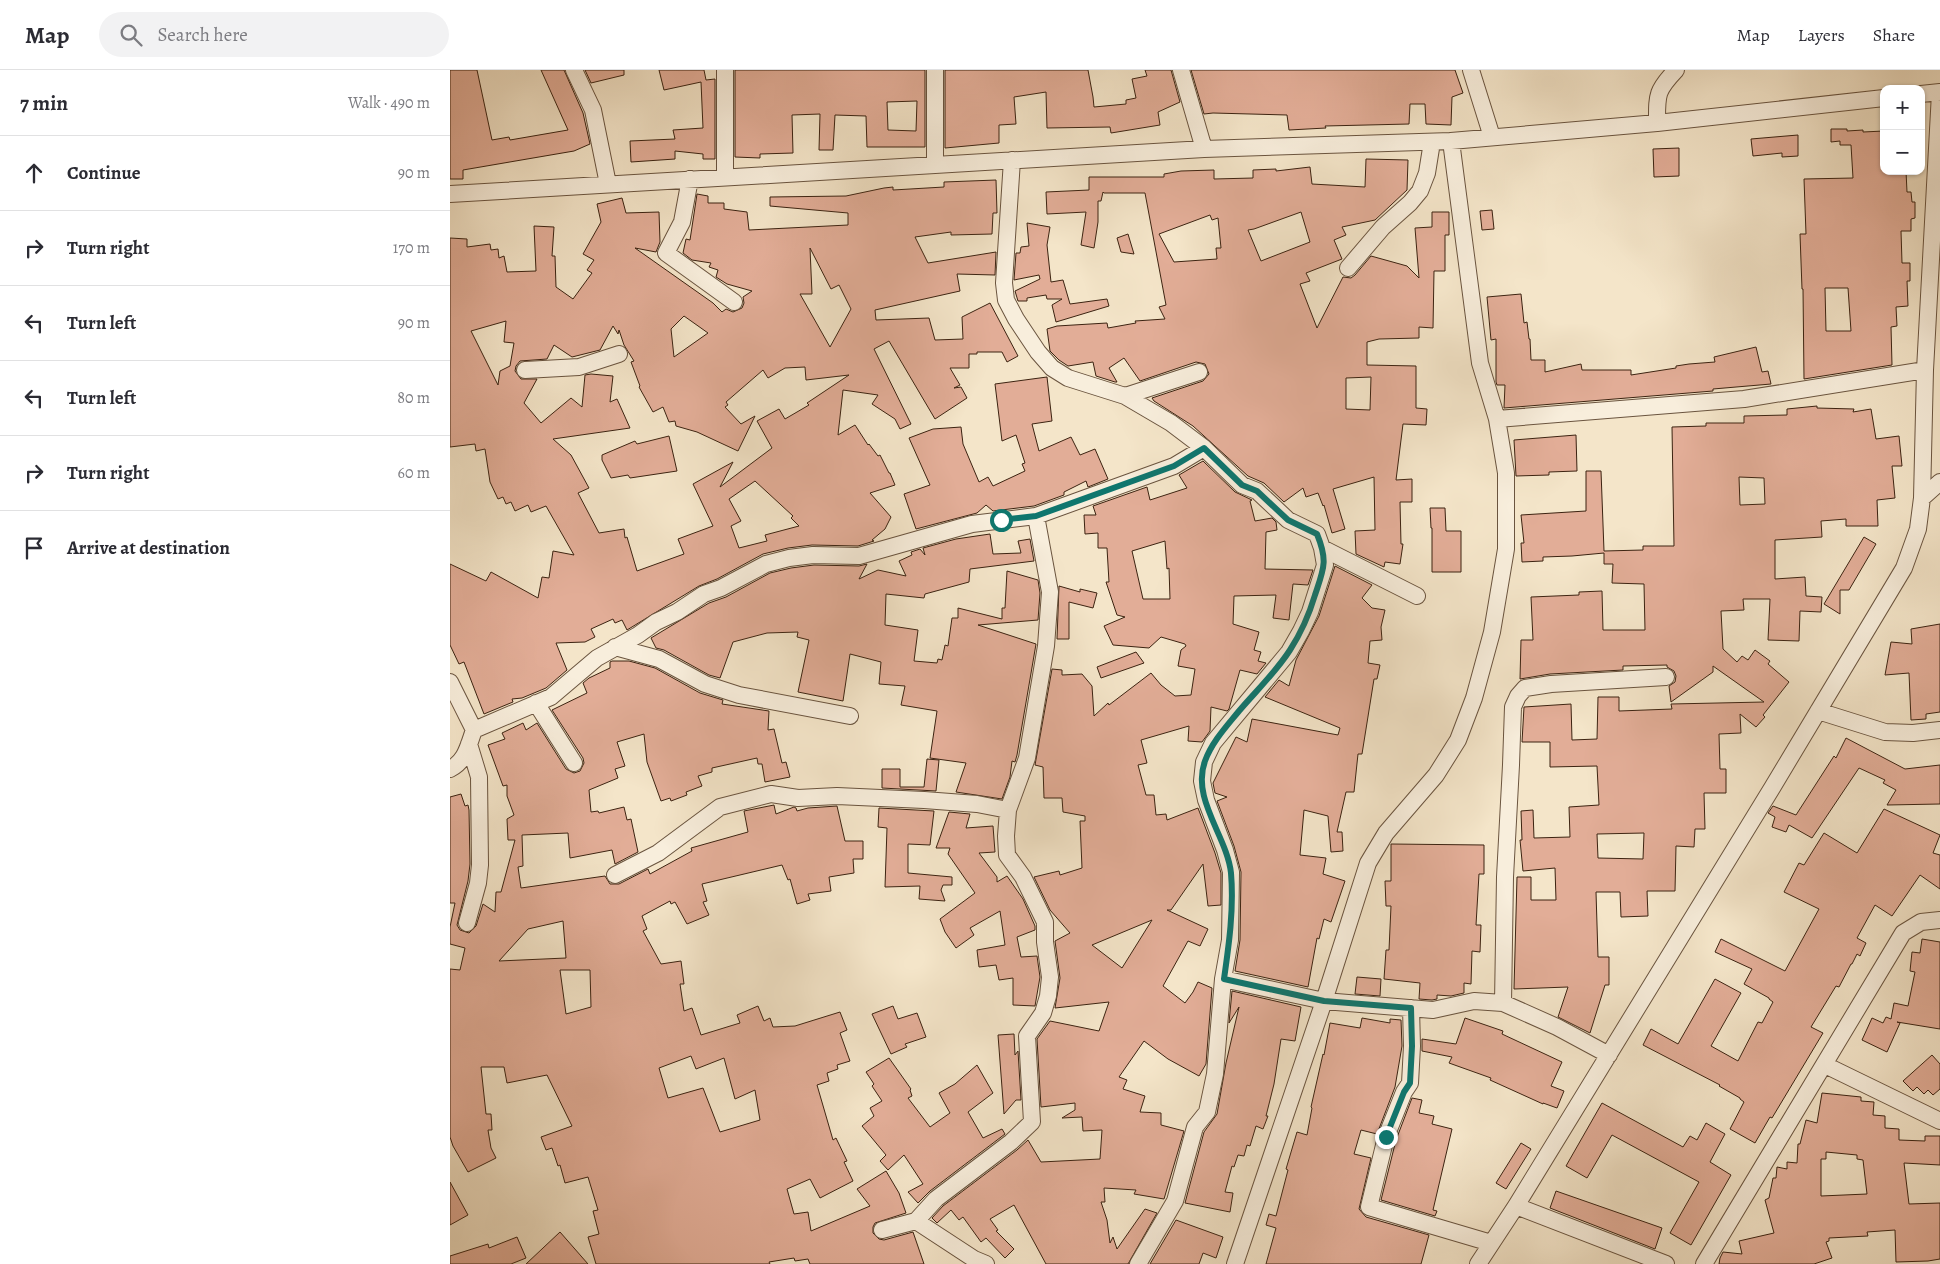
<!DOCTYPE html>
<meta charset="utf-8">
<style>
body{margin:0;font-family:Alegreya,serif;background:#f2f2f3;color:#2b2b33}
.controls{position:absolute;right:15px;top:15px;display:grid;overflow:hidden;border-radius:10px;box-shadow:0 1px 4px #0004}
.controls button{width:45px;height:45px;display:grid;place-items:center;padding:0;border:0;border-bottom:1px solid #e1e1e2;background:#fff;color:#2b2b33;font:25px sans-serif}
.stop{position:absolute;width:15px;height:15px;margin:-11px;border:4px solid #0f766e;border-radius:50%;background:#fff}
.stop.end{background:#0f766e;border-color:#fff;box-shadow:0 1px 5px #0008}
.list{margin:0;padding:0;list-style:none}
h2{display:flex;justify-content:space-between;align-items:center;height:65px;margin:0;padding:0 20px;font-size:21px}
h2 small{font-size:16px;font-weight:400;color:#7c7c81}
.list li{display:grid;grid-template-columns:32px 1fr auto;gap:15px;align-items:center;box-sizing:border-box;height:75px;padding:0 20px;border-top:1px solid #e1e1e2}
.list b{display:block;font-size:19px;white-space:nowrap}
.list em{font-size:16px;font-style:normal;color:#7c7c81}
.icon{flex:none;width:28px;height:28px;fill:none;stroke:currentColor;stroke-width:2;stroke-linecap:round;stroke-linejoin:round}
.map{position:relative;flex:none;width:1490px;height:1194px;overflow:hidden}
header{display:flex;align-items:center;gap:30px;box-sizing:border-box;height:70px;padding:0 25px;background:#fff;border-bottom:1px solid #e1e1e2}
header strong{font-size:24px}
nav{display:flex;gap:28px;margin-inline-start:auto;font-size:18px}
.search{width:350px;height:45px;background:#f2f2f3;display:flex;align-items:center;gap:12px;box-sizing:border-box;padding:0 18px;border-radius:28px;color:#7c7c81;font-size:19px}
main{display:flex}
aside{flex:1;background:#fff}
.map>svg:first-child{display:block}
.building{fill:#e2ad97;stroke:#3c2311;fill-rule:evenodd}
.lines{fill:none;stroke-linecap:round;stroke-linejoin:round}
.street-casing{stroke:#6a543f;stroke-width:18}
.street{stroke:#f8eedc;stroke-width:16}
.route{stroke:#0f766e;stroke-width:6}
</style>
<header>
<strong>Map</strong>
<div class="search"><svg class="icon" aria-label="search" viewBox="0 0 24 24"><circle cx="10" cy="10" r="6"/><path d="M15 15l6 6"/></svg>Search here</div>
<nav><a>Map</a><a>Layers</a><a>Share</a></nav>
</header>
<main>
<aside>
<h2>7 min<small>Walk · 490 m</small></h2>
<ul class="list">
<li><svg class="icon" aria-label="ahead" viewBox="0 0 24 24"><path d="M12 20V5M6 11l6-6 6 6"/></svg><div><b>Continue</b></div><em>90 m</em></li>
<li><svg class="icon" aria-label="right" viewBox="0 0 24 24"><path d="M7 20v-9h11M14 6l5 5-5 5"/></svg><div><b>Turn right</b></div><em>170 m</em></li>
<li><svg class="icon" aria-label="left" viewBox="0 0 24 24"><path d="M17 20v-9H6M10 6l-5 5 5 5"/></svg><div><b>Turn left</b></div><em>90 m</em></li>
<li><svg class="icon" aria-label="left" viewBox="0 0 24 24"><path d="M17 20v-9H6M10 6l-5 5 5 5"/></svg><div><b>Turn left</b></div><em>80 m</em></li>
<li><svg class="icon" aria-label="right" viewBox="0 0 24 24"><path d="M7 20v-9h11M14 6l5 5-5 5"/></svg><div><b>Turn right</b></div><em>60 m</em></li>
<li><svg class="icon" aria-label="arrive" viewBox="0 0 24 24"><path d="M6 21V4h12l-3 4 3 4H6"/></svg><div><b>Arrive at destination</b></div></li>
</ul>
</aside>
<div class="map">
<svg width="1490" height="1194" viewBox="0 0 1490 1194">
<rect width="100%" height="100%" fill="#f4e5c9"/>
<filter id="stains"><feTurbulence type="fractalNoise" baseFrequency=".004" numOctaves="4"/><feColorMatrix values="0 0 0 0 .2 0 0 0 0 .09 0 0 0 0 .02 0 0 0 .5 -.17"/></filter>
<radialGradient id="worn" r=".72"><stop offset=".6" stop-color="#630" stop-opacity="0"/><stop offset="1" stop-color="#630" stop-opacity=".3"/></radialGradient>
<path class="building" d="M0,0H27L42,70L59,67L60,70L118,60L91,0H114L133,43L140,74L124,81L13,100V109H0Z
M135,0H174V5L141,13Z
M209,0H254L256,10L265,9V89H253V84L225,81V89L181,92L180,71L225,69L223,60L253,58L251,12L214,20Z
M285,0H475V77H417L416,46L385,45L383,80H369L370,44L342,45L343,83L310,84V88L285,87ZM467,31L466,61L438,60L437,32Z
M495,0H638L643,27L644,37L676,34V30L686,28L682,9L697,6L695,0H721L730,32L708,42L710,55L661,63L660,57L597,58L596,22L564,27L566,54L549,55V73L495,78Z
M741,0H1005L1013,23L1002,27L1001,55L976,54L975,34H960L959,54L875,56L876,58L839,60L837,45L763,43L754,44Z
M1381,59H1397V61L1413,60V62L1434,61V101H1456L1457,122H1461L1462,132H1465V148L1461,149V161H1451L1452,193H1460V211H1457L1458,236L1446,237L1447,256L1441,257L1442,295L1354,309L1353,219H1352L1350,164H1356L1354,109L1403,108L1401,75H1390V71L1381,72ZM1375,218H1398L1401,261H1376Z
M1348,65V86L1332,87V83L1303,86L1301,69Z
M1229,78V106L1204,107L1203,79Z
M916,89L958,90L957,120L925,150L892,157L896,165L884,170L892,189L856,203L860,211L850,214L867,258L893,207L901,208L905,205L921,186L957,196L969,208L965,158L982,157V142H999V165H995V201H984L983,258L969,257V268L929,269L917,272V295L966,296V338L977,339L976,355L953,354L946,410L962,409V432H950L951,474H953L950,494L935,492L934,497L906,484L905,461L925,460L924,407L883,419L895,459L882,463L874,435L873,436L868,423L856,427L853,418L834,432L814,413L798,406L743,356L704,331L702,328L753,311L759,304L755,294L746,292L690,311L674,288L659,298L667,312H665L646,306L643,292L618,296L609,290L600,281L597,259L607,256L657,253L658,258L686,253L685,251L715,249L709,237L716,235L695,123H654L653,122L651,131H648V152L644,178L631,175L636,142L597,144L596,122L639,120V107H714V104L731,101L764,100V109L803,108V100L826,99V101L860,97L862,114L915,117ZM851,142L860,172L811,191L798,160L804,159ZM760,145L762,150L768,148L771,178H766L767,189L724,192L709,164ZM921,307L920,340L896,339V308Z
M546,110L547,143H543L542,164L501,165V162L465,167L478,193L546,182L545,205L507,204L510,221L425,240L426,250L479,248L485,270L513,269L512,247L540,233L568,286L557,292L552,282H527V284H519V298H500L510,315L504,318L511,317L517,328L485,349L439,271L424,279L461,354L450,359L445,349L422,334L428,325L393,320L388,365L405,355L418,375L419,374L428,386L430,385L439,403H440L445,415L420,423L441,447L435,459L422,470L424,471L408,476L362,475L338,478L313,484L267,509L249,516L177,560L172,550L165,553L163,549L141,559L145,567L135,572L106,573L117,600L96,618L72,628L62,629L63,632L34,644L14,592L9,594L0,575V494L36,511L41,502L88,528L92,507L99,508L103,481L124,485L96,436L81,442L78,435L65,441L61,432L56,434L53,427L48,429L40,412L35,379L26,381L25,374L0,377V168L17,169V177L40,174L41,180L48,179L49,188L54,186L57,202L86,201L84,156L104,157L102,186H105L106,217L123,229L142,203L137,200L144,190L133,184L151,152L147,134L172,128L176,143L209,142L210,172L206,182L185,178L263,233L272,242L276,239L283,242L292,238L294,233L293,227L302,221L277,214L266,207L268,200L259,197L261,193L242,190L233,183L236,169L240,170L247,124L258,126V133H274V139L297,142L299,160L398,155V143L320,136V127L396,126L434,118L443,117V120L494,117V112ZM360,178L381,219L389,215L401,239L380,277L350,224H362ZM234,246L258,263L224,287L221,259ZM56,251L54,272L64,273L60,296L50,301L48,315L21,261ZM163,256L168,264L169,260L174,275L184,291L181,292L190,316L189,317L203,342L213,337L219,352L225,351L226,356L247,362L288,381L305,346L291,354L275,337L278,335L276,332L313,300L318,308L335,298L355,297L356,310L399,305L357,333L359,335L335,349L329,339L307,351L322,378L270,417L283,392L243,414L263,456L228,469L234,484L187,501L177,467L175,468L174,459L149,463L128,423L139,418L121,385L103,369L180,358L167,329L160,332L163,306L141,304L135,305L132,337L121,328L91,353L74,333L87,309H71L65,301L66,296L70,291L97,289L104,275L122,287L150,280ZM305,411L343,446L341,448L349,456L315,465L317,471L289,478L281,456L291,451L279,429Z
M1042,140L1044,159L1032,160L1030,141Z
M577,153L600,157L597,175L601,212L613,210L620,234L657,229L659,236L606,252L602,235L612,229H597L596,225L577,228V231H568L565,221L590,209L589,205L564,210L566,183H570L571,177L579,176Z
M678,164L684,184L671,182L667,168Z
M1071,224L1074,253L1077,252L1079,269H1080L1081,290H1095V302L1131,294L1132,300H1181V305L1226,298V296L1239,294L1265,292L1264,287L1306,277L1312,302L1318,301L1321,314L1263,319V321L1054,338L1055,315H1047L1046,312V269L1041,270L1037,227Z
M597,307L602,351L582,354L589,381L621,367L630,385L645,379L658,409L638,417L636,411L614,422V425L584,436L543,441L536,435L527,443L466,459L454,424L480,415L459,368L483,359L511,357L513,374L529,412L538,407L543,416L575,401L572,394L575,393L566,365L552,371L545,314Z
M1367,336V338L1404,339L1403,342L1421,339L1426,369L1449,366L1452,396H1442L1445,428L1427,430L1428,456H1396V449L1371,451L1372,467L1325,470V509L1355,507L1356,526L1372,527L1371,542L1350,541L1349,571L1318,570L1320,529H1293L1294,540L1271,541L1273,579L1287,592L1292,586L1298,590L1305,580L1320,591L1318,594L1339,612L1313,645L1315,647L1306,657L1290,644L1291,663L1269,664L1270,699H1276V723H1254L1255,759H1245L1244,777L1226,776L1225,821H1197L1198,846L1171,847L1170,822H1146L1148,887H1159V915H1155L1140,963L1108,947L1118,917L1064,919L1067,807H1081V830H1106L1105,798L1073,801L1070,770H1072L1071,741L1083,740L1084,768L1120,767L1119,737L1149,735L1147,696L1100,697V672H1072L1074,637L1121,634L1122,670L1147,669L1148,627H1169V641L1222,639L1221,634L1314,632L1263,596V602L1221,632L1219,616L1225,612L1226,606L1224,601L1217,597V595L1173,596V600L1100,604L1070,609L1071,570H1083L1081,527L1129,525V522L1152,521L1153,560H1195L1194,514L1162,513L1163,494H1154V483L1122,486L1093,487V491L1072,492L1071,473H1074L1071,445L1136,441V401H1151L1154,481L1193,480V476H1224L1222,357L1256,356V353H1294V346L1337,345V339ZM1289,407L1314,408L1315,434L1290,435ZM1194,763L1193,789L1148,788L1147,764Z
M1126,365L1127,401L1099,402V405L1066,406L1064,370Z
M219,366L227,401L180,408L178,405L161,408L152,390V385L185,371L187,374Z
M753,391L785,422L802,430L800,431L805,451L822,448L826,452L827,460L816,462L815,499L863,500L858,515L843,514L839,550L823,548L826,525L784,526L783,554L809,562L804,580L811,582L808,591L816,593L807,604L790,600L779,639L777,641L761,637L760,661L752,672L738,671L739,656L691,670L697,693L688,695L696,725H704L706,745L716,744L717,750L748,738L765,783L771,803V835L758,836L753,794L721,840H717L758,859L750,876L738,871L713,916L735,933L743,922L748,912L762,918L756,994L749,1006L718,989L694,971L669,1007L677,1010L673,1019L695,1026L690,1042L711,1043V1055L734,1061L714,1129L684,1124L686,1120L654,1118L655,1132H651L657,1150L660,1173L663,1167L667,1179L695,1139L707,1143L678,1194H596L564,1135L540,1149L548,1160L546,1161L564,1179L555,1188L536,1168L531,1172L513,1147L509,1150L501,1140L487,1153L482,1148L493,1136L567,1080L578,1070L591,1092L650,1089L652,1060L633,1061L632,1047L612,1048L625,1040V1033L591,1037L587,969L600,951L649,961L659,932L605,938L610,908L605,871L620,863L600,840L584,807L609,801L610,805L632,798L630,751H635V746L613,742L612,728H594L593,697L585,695L602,599L612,600V605L632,604L642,616L644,646L658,633L659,635L701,603L711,615L725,626L741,625L745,599L728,596L731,580L736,576L735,574L711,567L699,578L663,575L654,556L675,547L667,545L656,512H659L657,478H648V463L635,464L634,445H646L643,436L697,417L700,430L737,418L729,405ZM715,471L717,499L719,498L720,529H693L682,481ZM702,850L672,898L642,875Z
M980,438H995L996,461H1011V502H982V458H981Z
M540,464L543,484L571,483L568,471L580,469L584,491L520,499L519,512L475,524L474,528L436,524L435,555L468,560L464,591L487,593L488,589L492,590L495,575L498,576L502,548H508V538L552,549V538H555L557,501L588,510L590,523L588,550L528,555L586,574L567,685L565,692L562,691L560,707L552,729L506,722L516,693L480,688L487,641L451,635L455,616L429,614L431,592L400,584L393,631L348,622L359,570L347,567L348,562L317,563L283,572L270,608L259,605L214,580L206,578L201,568L259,533L276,527L320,503L341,498L364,495L409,496L417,494L409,509L428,500L456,506L449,491L462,485L461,482L470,479L475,485L473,478L506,469Z
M1414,467L1426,474L1399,520H1390V544L1374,534Z
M885,496L922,515L912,528L922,538L935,540L931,557L932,570L920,571L918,593L930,595L927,609H924L912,684H908L904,722H896L887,762H892L893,781L881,782L878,746L854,740L850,785L876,788L873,804L895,811L881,852L874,849L869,869L867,868L858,917L785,901L790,870L791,802L784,776L767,731L777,727L765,723L763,713L786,667L797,672L802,649L888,665L890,658L815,627L829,610L839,616L846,590L869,546Z
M609,516L630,522V519L647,523L643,538L619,532V569H607Z
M1490,554V642L1476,644V649L1461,650L1459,603L1435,605L1441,572L1462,574L1461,559Z
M686,582L694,593L651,608L647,597Z
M162,591H179L205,598L250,623L273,630L272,634L319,641L318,660L324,659L332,693L336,692L340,707L315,712L312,694H308L307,688L262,698V702L248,706L252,716L236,722L237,725L221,731L220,728L211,731L197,692L194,664L167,672L175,696L165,699L168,708L139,720L141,742L148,741L149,743L174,737L177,750L181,749L188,782L165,794L162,780L120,788L118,763L72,765L73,796L68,797L71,818L155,806L160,814H169L198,799L200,804L242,781L241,778L298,762L294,741L324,735L326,744L344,737L346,738L347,741L358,738L387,736L395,771H413V789H403L404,803L379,807L381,821L358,824L360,830L347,834L340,809L338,810L332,795L252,814L257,831L253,832L259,845L237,854L225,832L221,834L220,831L192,846L197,859L193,861L211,894L231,891L234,914H230L234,941L242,938L251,965L290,953L287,945L308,936L314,951L320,948L323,957L345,956L390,942L397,960L390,963L400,991L387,995L388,999L377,1003L379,1011L367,1015L383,1070L386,1068L397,1091L394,1092L403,1111L370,1128L360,1109L337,1119L344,1144L358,1142L361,1161L420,1136L407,1119L436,1101L449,1123L456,1143L425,1153L423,1157V1163L429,1169L434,1170L463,1162L474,1194H360L358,1189L345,1191L344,1188L319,1192L320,1194H146L138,1167L149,1164L143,1141L148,1140L138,1107L115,1113L110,1095L108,1096L102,1078L96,1080L91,1067L122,1056L97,1005L57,1013L54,997H31L36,1044H41L42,1060H38L41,1078L46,1088L18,1102L3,1076L0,1067V899L10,900L15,878L0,874V857L5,833H0V727L11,724L15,736L18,735L19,740L20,794L18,811L7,855L10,860L19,863L26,856L33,834L45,842L46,822H51L65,770H58L57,749L64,745L57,726V715L53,716L38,675L55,669L52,663L73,653L76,660L87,653L116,699L124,703L130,701L134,693L133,688L102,640L137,623L133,613L139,608L160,598V592ZM113,851L116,888L49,891L78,859ZM110,900H140L141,937L116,944ZM241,986L246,999L274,988L285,1029L305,1020L310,1050L270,1062L253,1018L218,1028L209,998Z
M1396,668L1455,699L1490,695V734L1437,735L1446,720L1433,713L1435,710L1409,698L1362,768L1339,755L1336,762L1322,757L1325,747L1318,743L1323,736L1346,745L1384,686L1386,688Z
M477,689L489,690L486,721L432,718V699H450V717H474Z
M429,738L484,741L480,775L458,774V803L502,807V815H493L491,820L495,831L469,829L470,816L435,817L437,758L428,757Z
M1434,739L1490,765L1483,783L1490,785V819L1470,805L1442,846L1425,835L1407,868L1416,873L1410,886L1407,884L1402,894H1401L1389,917L1386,916L1361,957L1373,963L1322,1048L1320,1047L1305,1073L1280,1059L1294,1032L1290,1029V1028L1269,1016L1270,1015L1193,975L1201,959L1228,974L1265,909L1291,923L1261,976L1288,991L1308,952L1312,953L1323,932L1319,929V928L1294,914L1302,899L1265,882L1271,869L1335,901L1369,839L1334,822L1349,793L1354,795L1374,763L1407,783Z
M499,742L520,744L516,758L543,756L545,782L529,783L547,807V812L557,806L573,829L585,856V860L567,867L571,887L587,886L590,907L585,936L563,935V908L549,910L546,895L529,897L527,880L555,875L550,841L520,858L524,865L506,878L495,862L490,849L525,823L498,784L500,778H486Z
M941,774L1034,775V804H1029L1026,855H1031L1030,882L1022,881L1021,914L1014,913V923L1001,926L987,925V929L982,930L969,929L970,913L934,909L936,880H939L941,836H936L935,811H941Z
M1472,869L1490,872V959L1447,952L1450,953L1437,982L1412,970L1422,948L1433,953L1436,947L1441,949L1444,933L1458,936L1465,902L1460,901L1462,882L1470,883Z
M907,907L931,909L930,926L905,924Z
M782,921L851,937L845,971L831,969L824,1014L816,1046H818L813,1059L806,1056L800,1076L797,1075L794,1086L788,1085L784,1097L782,1096L775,1122L783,1123L780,1142L735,1133L754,1062L767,1044L776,993L789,937L779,953Z
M443,936L448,949L467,943L476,967L455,974L457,977L441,984L422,944Z
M912,948L940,953V949L951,950L952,976L945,1017L927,1064L911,1060L904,1084L921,1088L909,1139L916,1147L979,1165L971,1194H816L826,1158L816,1155L819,1144L826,1146L838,1100L836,1099L847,1062L857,1065L862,1038L861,1037L873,984L874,985L880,953L910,958Z
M1015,948L1053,961L1052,964L1112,992L1101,1016L1114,1021L1107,1038L1093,1033V1034L1040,1010L1041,1008L999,993L1002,987L972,981V969L1006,974Z
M564,964L565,985L568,981L571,1030H566L554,1044L548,965Z
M1482,985L1490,994V1019L1483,1025L1478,1020L1474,1024L1467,1017L1463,1021L1453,1011Z
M439,988L461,1019L460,1020L462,1026L458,1028L480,1057L500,1043L489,1023L505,1014L527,995L543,1023L518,1042L533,1068L552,1059L555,1064L480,1121L468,1133L458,1122L473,1114L454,1085L438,1100L430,1091L436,1085L412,1056L424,1046L420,1038L432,1031L422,1016L424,1014L416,1002Z
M1372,1023L1411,1027V1031L1424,1032L1423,1045L1435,1046V1058L1449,1059V1070L1475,1071V1066H1490V1095L1454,1093L1459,1134L1490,1133V1189L1478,1191L1446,1192L1445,1160L1417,1162L1418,1166L1379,1168V1171L1376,1172L1382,1188L1364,1194H1269L1270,1188L1273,1182L1292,1184L1289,1171L1324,1163L1315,1130L1319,1128L1323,1108H1326L1327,1097L1337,1099V1092L1347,1093L1348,1074H1350L1356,1050L1367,1053ZM1376,1082L1407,1085V1089L1413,1090L1417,1124L1371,1126V1089H1376Z
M962,1028L972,1030L969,1043L984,1046L982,1054L1002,1059L983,1140L987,1141L985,1146L931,1130L946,1070Z
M1152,1033L1233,1077L1240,1066L1247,1070L1256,1053L1275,1064L1260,1092L1281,1105L1241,1175L1220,1163L1249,1112L1162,1065L1137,1108L1116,1096Z
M1071,1073L1081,1079L1056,1119L1046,1113Z
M0,1112L18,1145L0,1155Z
M1106,1121L1212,1158L1205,1179L1100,1138Z
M726,1150L773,1167L766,1188L753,1183L749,1194H700Z
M110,1162L138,1194H76Z
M67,1167L76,1188L61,1194H0V1186L38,1174L39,1178Z"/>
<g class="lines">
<defs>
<path id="street" d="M124,0L143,40L158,114
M275,0V107
M485,0V94
M731,0L754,79
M1021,0L1042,67
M1471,24L1490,22
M1207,53C1207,25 1206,21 1226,0
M562,90L554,213L556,230L566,249L588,282L602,298L618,308L675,326L721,353L754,378L792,415L807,421L838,450L867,464L872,478L875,495L860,542L851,561L839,582L763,673L754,692L752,711L756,730L775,780L781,802L780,870L773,909L765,1004L757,1042L745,1057L725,1131L688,1194
M240,109L232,152L216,183L284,232
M0,124L754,79L1001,71L1207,53L1434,28
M898,198L933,157L960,133L970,121L977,103L982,72
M75,300L129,297L169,284
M675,326L749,302
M1047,349L1294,329L1475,300
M1472,428L1490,412
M872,478L967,526
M165,577L209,589L255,614L289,625L400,646
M0,612L24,660C18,676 16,691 0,699
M86,633L124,693
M1368,641L1435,662L1463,663L1490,660
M24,660L101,627L147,588L188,565L206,552L227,542L254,524L271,518L316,494L339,488L363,485L409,486L522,454L586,446L724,396L754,378
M165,805L208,783L270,737L321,724L348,728L387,726L474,730L527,734L558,740
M17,853L28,813L30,795L29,707L19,674
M773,909L874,931L983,940L1024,931L1053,933L1107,957L1159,985
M1053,933L1055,807L1061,695L1063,637L1068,626L1075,618L1101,614L1216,607
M961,938L962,976L960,1013L954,1022L936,1067L919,1137L1041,1173
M1375,995L1490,1051
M1066,1136L1216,1194
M466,1151L524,1189L536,1194
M432,1160L466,1151L486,1129L561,1072L582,1052L577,966L593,943L598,926L600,907L595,872V852L573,807L557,785L556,766L558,740L577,688L596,576L600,522L586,446
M785,1194L874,931L918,793L936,763L986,705L1008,670L1024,628L1042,562L1056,479V403L1047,349L1030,293L1001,71
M1028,1194L1066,1136L1322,718L1454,498L1468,459L1472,428L1475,300L1490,23
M1254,1194L1453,863L1471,852L1490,850"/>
</defs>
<use href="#street" class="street-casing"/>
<use href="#street" class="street"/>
</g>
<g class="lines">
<path class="route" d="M551,450L586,446L724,396L754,378L792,415L807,421L838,450L867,464C878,491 874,498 865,525C859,545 851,563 840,580C826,602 806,621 789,641C776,657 762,672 755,691C741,729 777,766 781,803C784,839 779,874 774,909L874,931L961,938L962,976L960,1013L954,1022L936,1067"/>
</g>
<rect width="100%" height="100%" filter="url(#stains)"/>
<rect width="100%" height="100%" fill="url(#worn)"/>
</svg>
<div class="controls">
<button>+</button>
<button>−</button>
</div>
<div class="stop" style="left:551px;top:450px"></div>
<div class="stop end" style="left:936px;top:1067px"></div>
</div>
</main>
